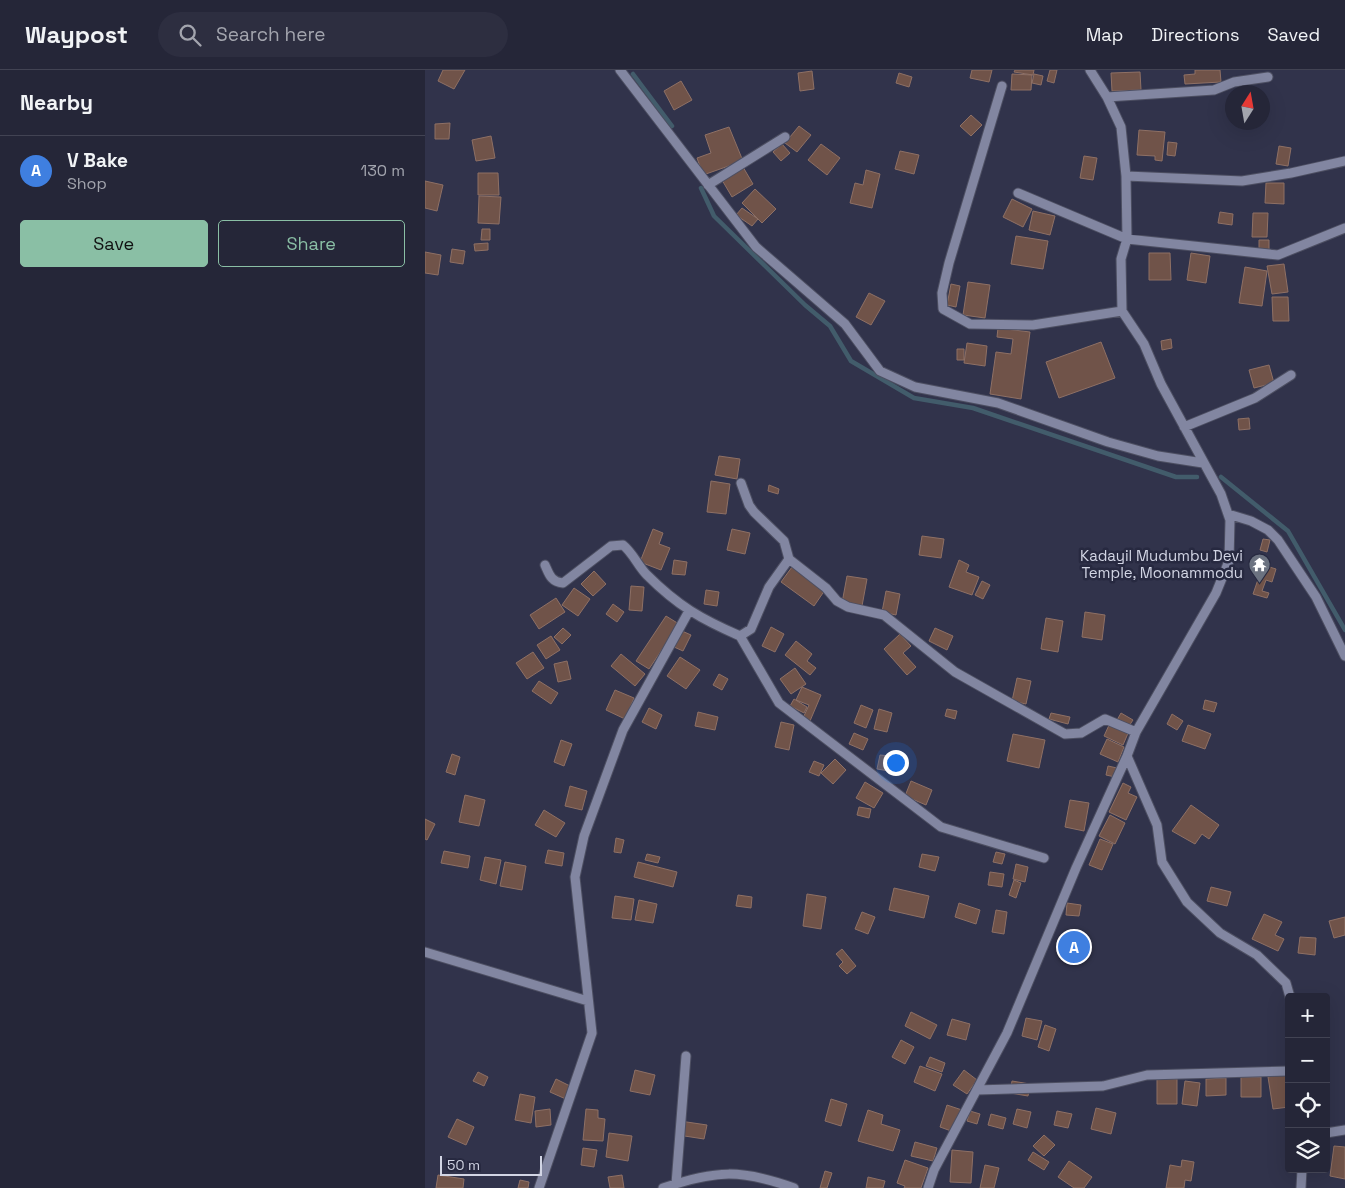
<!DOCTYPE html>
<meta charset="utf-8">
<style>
body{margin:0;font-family:"Space Grotesk",sans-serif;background:#2d2e40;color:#f1f3f6}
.controls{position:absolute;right:15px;bottom:15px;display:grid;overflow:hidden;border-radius:5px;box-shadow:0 5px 20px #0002}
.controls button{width:45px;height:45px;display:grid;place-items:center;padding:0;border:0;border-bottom:1px solid #424353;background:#252638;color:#f1f3f6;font:25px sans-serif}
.compass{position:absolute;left:800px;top:15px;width:45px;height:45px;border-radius:50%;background:#252638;box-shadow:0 5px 20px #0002;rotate:11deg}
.scale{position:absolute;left:15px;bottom:12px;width:102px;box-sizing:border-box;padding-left:5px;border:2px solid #d2d5e4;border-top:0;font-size:14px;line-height:18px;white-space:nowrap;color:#d2d5e4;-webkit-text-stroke:4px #272940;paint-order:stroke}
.you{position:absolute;left:470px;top:692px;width:18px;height:18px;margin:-12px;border:4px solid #fff;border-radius:50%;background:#1a73e8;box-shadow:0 0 0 8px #1a73e833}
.badge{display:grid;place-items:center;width:32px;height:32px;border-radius:50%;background:#8abfa5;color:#fff;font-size:16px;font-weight:700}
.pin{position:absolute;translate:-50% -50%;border:2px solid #fff;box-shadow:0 1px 5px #0006}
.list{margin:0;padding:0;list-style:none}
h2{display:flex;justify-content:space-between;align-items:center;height:65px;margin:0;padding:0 20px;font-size:21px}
h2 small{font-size:16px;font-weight:400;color:#a3a5ae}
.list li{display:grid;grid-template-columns:32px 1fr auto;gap:15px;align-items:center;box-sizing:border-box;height:70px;padding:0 20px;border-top:1px solid #424353}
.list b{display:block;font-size:19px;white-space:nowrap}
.list p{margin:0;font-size:16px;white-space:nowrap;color:#a3a5ae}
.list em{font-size:16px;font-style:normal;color:#a3a5ae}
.actions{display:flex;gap:10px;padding:15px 20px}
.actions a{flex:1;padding:11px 0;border:1px solid #8abfa5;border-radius:5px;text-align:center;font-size:18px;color:#8abfa5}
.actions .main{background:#8abfa5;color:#111}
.icon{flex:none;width:28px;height:28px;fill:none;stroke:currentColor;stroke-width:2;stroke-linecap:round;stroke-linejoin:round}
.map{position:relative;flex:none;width:920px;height:1118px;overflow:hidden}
header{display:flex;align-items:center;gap:30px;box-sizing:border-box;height:70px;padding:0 25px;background:#252638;border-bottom:1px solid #424353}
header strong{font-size:24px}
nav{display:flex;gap:28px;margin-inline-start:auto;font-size:18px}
.search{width:350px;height:45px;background:#2d2e40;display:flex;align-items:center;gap:12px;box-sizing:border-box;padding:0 18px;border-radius:28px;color:#a3a5ae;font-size:19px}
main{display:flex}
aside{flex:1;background:#252638}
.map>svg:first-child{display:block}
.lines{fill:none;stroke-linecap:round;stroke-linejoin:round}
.stream{stroke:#425c6b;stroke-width:4.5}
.building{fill:#705349;stroke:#8e7065}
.minor-casing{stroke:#4d4f62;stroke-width:11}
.minor{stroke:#8286a1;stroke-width:9}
.labels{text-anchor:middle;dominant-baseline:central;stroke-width:5;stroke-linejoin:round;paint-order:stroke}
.poi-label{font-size:15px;fill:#d2d5e4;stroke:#272940;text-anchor:end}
</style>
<header>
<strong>Waypost</strong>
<div class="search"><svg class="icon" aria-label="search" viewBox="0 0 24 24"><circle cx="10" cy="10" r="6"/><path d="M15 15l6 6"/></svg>Search here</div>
<nav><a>Map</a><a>Directions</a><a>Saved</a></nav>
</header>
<main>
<aside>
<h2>Nearby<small></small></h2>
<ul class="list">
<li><span class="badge" style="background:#3f7fe0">A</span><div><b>V Bake</b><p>Shop</p></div><em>130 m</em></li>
</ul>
<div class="actions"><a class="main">Save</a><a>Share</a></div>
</aside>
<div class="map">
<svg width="920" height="1118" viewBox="0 0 920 1118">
<rect width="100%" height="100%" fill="#31334b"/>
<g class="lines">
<path class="stream" d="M208,4L247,56
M276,118L289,146L380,235L405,256L426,291L489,328L548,338L751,407H772
M796,407L863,461L920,560"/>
</g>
<path class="building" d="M18,0H40L29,19L13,11Z
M547,0H567L564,12L545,8Z
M590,0H609L608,5L589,2Z
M625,0H632L629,13L622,11Z
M770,0H795L796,12L760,14L759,5L770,4Z
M387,1L389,19L375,21L373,3Z
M715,2L716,20L687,21L686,3Z
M474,3L487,7L484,17L471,13Z
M587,4L607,5L606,20H586Z
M609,4L618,6L616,15L607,13Z
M256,11L267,30L249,40L239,21Z
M546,45L557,55L546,66L535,56Z
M25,53L24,69H10V54Z
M374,56L386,65L372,82L360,73Z
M304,57L318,91L278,105L272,88L286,83L280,65Z
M714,60L740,62L737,91L730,90V86L712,85Z
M66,66L70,88L51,91L47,70Z
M743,72L752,73L750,86L742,85Z
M357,74L365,83L356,91L348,82Z
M396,74L415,88L402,105L383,90Z
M854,76L866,78L863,96L851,94Z
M475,81L494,85L489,104L470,99Z
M659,86L672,88L668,110L655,108Z
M318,97L328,114L307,127L297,110Z
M441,100L455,104L447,138L425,133L430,113L438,115Z
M53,103H73L74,125H53Z
M0,111L18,115L12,141L0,138Z
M841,113H859V134L840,133Z
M330,119L351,139L337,153L317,133Z
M54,126L76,127L74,154L53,153Z
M587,129L607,139L598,157L578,147Z
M317,138L333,149L327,156L311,145Z
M608,141L630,146L625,165L604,160Z
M795,142L808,144L807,155L793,153Z
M828,143H843L842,167H827Z
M57,159H65V170H56Z
M591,166L623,171L618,199L586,194Z
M834,170H844V183H834Z
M63,173V180L50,181L49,174Z
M27,179L40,181L38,194L25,192Z
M0,182L16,185L13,205L0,203Z
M724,183H745L746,210H724Z
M766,183L785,186L781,213L762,210Z
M859,194L863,222L847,224L842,196Z
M820,197L842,201L837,236L814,233Z
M543,212L565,215L560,248L538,245Z
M526,214L535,216L531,237L522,235Z
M444,223L460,231L446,255L431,247Z
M847,227H863L864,251H848Z
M573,258L605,262L596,329L565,324L571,282L586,284L588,269L572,267Z
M746,269L747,278L737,280L736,271Z
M676,272L690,308L634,328L621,292Z
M542,273L562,276L560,296L539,293Z
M532,279H539V290H532Z
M844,295L849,313L829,318L824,300Z
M824,348L825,359L814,360L813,349Z
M294,386L315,389L312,409L290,405Z
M286,411L305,414L301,444L282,442Z
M344,415L354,419L353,424L343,421Z
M228,459L238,463L234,474L245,478L236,500L215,492Z
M307,459L325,463L320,484L302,480Z
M497,466L519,469L516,488L494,485Z
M838,469L845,470L842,482L835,480Z
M249,490L262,492L260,505L247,504Z
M534,490L544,495L541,502L554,507L547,525L524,517Z
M838,495L851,499L847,512L841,510L837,521L844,523L842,528L828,524Z
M367,497L400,520L389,536L356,512Z
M169,501L181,514L168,526L156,514Z
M422,506L442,509L437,536L417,533Z
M557,511L565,515L558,529L550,525Z
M206,516L219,517L217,541L204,540Z
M149,518L165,529L153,546L137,535Z
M281,520L294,522L292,536L279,534Z
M461,521L475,524L471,545L457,542Z
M131,528L140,542L114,559L105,545Z
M188,534L199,542L192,552L181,544Z
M660,542L680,545L677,570L657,567Z
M241,546L254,554L224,599L211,591Z
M621,548L638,551L633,582L616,579Z
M346,557L359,564L350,582L337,576Z
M138,558L146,565L137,574L129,567Z
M510,558L528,566L522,580L504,571Z
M257,561L266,565L258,581L249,577Z
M475,564L486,576L478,583L491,597L482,605L459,579Z
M126,566L135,580L121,589L112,575Z
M371,571L387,584L382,591L391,598L385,605L360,585Z
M108,582L119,598L102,609L91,593Z
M196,584L220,604L210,616L186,596Z
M255,587L275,600L261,619L242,606Z
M142,591L146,609L133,612L129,594Z
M370,598L381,614L366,624L355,609Z
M294,604L303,609L297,620L288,615Z
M592,608L606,611L601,634L587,631Z
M114,611L133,623L126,634L107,621Z
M377,617L396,625L385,651L378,648L384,635L371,630Z
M190,620L209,628L200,649L181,640Z
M369,629L382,637L379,643L365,636Z
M780,630L792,633L789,642L778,639Z
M436,635L448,640L441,658L429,653Z
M224,638L237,645L231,659L217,652Z
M454,639L467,643L462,662L449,659Z
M522,639L532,641L530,649L520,646Z
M273,642L293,647L290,660L270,656Z
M626,643L645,647L643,654L624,649Z
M696,643L708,650L704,656L692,650Z
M747,644L758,651L752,660L742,654Z
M356,652L369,655L364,680L350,677Z
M685,653L704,661L698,675L679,666Z
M763,655L786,664L780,679L757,671Z
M429,663L443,669L438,680L424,674Z
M588,664L620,670L614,698L582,691Z
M682,669L699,677L693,692L675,684Z
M136,670L147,674L139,696L129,692Z
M27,684L35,687L30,705L21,702Z
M455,685L466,686L464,701L452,699Z
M410,689L421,700L408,714L396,703Z
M389,691L399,695L394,706L384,702Z
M683,696L692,698L690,707L681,705Z
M486,711L507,720L501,735L480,726Z
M440,712L458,723L449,738L431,728Z
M698,713L706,717L703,723L712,727L701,750L684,742Z
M145,716L162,721L157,740L140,736Z
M40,725L60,730L54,756L34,752Z
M645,730L664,733L659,761L640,757Z
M766,735L794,755L784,769L777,764L770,774L747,761Z
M434,737L446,739L444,748L432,745Z
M119,740L140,753L131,767L110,755Z
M685,745L700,753L690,774L674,766Z
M0,749L10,754L2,770L0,769Z
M191,768L199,770L196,783L189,782Z
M675,769L688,774L677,800L664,795Z
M123,780L139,783L137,796L120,793Z
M19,781L45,786L43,798L16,793Z
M571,782L580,784L577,794L568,792Z
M222,784L235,787L233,793L220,790Z
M497,784L514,787L510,801L494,797Z
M60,787L76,790L71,814L55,810Z
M80,792L101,796L97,820L75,816Z
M213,792L252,802L248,817L209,807Z
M591,794L603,797L600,812L588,809Z
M565,802L579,804L577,817L563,815Z
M589,810L596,813L591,828L584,825Z
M786,817L806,822L802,836L782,831Z
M469,818L504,826L499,848L464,840Z
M382,824L401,827L396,859L378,856Z
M313,825L327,827L326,838L311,836Z
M190,826L209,829L206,850L187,848Z
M214,830L232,834L228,853L210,850Z
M534,833L555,840L551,854L530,847Z
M642,833L656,835L654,846L641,845Z
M571,840L582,842L579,864L567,862Z
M437,842L450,847L443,864L430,859Z
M839,844L857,852L850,865L859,869L853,881L827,869Z
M920,847V865L909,868L904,851Z
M875,867L891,868L890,885L873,883Z
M417,879L431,896L422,904L414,896L418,892L411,884Z
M486,942L512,955L505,969L480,956Z
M601,948L617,951L612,970L597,966Z
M527,949L545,954L541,970L522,965Z
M620,955L631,959L624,981L613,977Z
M476,970L489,977L480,994L467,987Z
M505,987L520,993L517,1002L501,996Z
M495,996L517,1004L510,1021L489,1012Z
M210,1000L230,1005L225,1025L205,1021Z
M539,1000L552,1010L542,1024L528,1015Z
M53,1002L63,1007L59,1016L48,1011Z
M864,1003V1037L848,1039L843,1007Z
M816,1007H836V1027H816Z
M732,1008L752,1009V1034H732Z
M801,1008V1025L781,1026V1009Z
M131,1009L149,1018L143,1030L125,1022Z
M587,1011L605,1014L603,1026L585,1023Z
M760,1011L775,1013L772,1036L757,1034Z
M95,1024L110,1027L106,1053L90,1050Z
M406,1029L422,1034L416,1056L400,1051Z
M522,1035L537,1040L529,1062L515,1057Z
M671,1038L691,1043L686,1064L666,1059Z
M125,1039L126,1055L111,1057L110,1041Z
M161,1039L173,1040V1048L180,1049L178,1071L158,1070Z
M592,1039L606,1042L602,1058L588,1054Z
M443,1040L458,1045L456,1054L475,1060L468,1081L433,1071Z
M545,1041L555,1044L552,1054L542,1051Z
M632,1041L647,1044L643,1058L629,1055Z
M566,1044L581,1048L578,1059L563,1055Z
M32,1049L49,1057L41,1075L23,1067Z
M255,1051L282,1055L279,1069L253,1065Z
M184,1063L207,1066L203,1091L181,1087Z
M619,1065L630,1075L619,1086L608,1076Z
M490,1072L512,1078L508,1091L486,1086Z
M909,1076L920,1077V1109L905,1106Z
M158,1078L172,1080L169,1097L156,1095Z
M527,1080L548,1082L546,1113L525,1112Z
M608,1082L624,1092L619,1100L603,1090Z
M480,1090L503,1098L496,1118H479L480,1116L472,1113Z
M757,1090L769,1092L766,1111L760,1110L759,1118H741L745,1095L756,1097Z
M644,1091L667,1107L659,1118H649L633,1107Z
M560,1095L574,1098L569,1118H555Z
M400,1101L407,1103L402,1118H395Z
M13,1105L39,1109L38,1118H11Z
M197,1105L199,1118H185L183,1107Z
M443,1107L460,1111L458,1118H441Z
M95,1110L104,1112L103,1118H93Z"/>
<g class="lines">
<defs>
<path id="minor" d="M195,0L331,177L420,254L455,301L490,317L573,333L683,372L733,386L778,393
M665,0L682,27L696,57L701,106L702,169L696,189L697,241L719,274L736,314L796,424L805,450L804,491L791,523L711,662L702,686L732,755L737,792L762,832L795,863L832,885L861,913L865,927
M577,16L524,193L517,223L518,239L545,254L608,255L697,241
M682,27L789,20L809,12L843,7
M701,106L817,111L866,103L920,91
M283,115L360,67
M593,123L702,169L853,185L920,158
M759,357L830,328L866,305
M316,413L324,435L329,442L359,471L364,489L401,518L412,531L423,537L459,545L530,602L640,664L656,663L680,649L711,662
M803,444L826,451L843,460L853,470L891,527L920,586
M120,495C124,504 126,512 138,513L186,476L198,475C208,483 213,496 222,505C253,536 276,549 315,566L326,559L344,517L364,489
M315,566L354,633L516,757L619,788
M0,882L163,931
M552,1020L678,1016L722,1005L864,1001
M901,1063L920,1060
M251,1114L261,986
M114,1118L167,963L150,807L159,766L198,660L264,541
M238,1118C291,1100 316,1099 369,1118
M503,1118L509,1100L582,963L651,798L702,686
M876,1118L877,1099"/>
</defs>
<use href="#minor" class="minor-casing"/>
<use href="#minor" class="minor"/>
</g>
<defs>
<symbol id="temple-pin" viewBox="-11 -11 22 30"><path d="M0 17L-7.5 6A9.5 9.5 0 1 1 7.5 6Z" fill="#6b7280" stroke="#272940"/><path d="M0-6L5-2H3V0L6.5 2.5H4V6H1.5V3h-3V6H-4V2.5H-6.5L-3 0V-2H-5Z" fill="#fff"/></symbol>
</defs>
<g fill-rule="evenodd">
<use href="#temple-pin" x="822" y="482" width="25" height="34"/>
</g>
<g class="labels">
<g class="poi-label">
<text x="818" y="485">Kadayil Mudumbu Devi<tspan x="818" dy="17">Temple, Moonammodu</tspan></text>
</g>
</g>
</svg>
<div class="controls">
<button>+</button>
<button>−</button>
<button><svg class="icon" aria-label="locate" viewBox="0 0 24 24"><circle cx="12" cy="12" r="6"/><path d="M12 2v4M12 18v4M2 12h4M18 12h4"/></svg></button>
<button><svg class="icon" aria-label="layers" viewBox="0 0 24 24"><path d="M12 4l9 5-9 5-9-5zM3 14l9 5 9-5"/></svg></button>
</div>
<svg class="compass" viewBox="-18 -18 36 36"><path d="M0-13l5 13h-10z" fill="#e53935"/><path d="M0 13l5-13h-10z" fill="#a3a5ae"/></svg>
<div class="scale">50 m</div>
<div class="you"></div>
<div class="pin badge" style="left:649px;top:877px;background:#3f7fe0">A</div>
</div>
</main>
